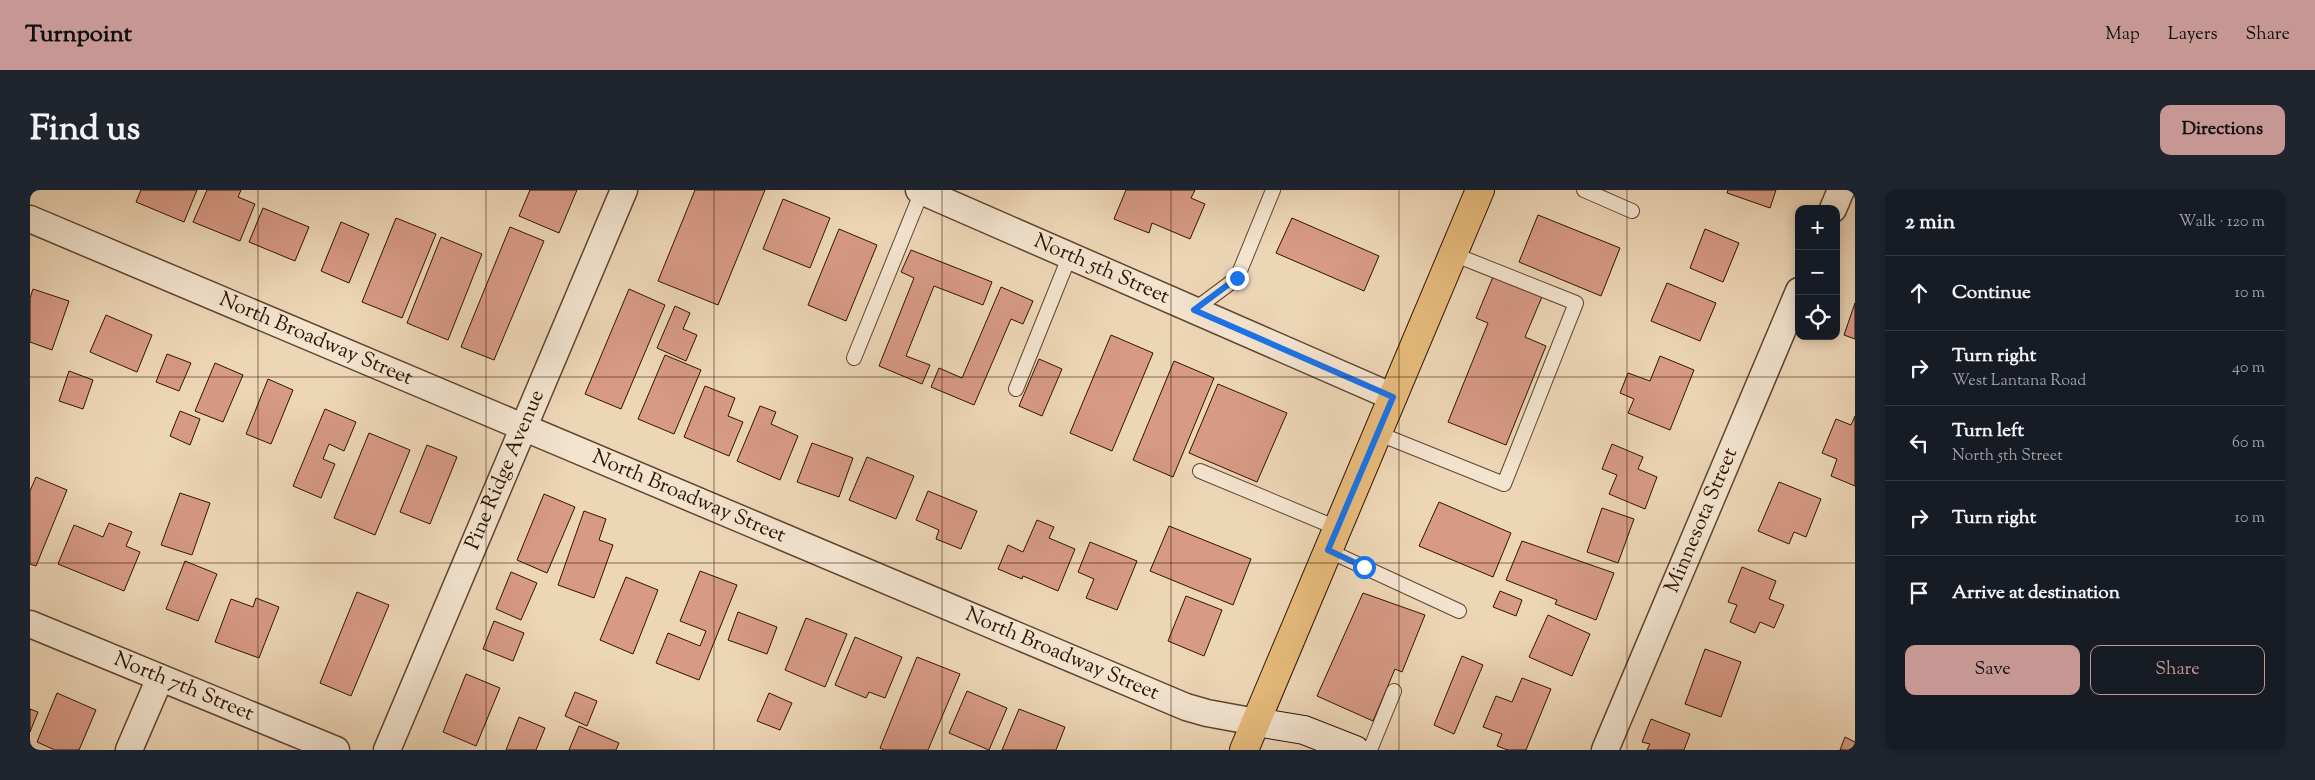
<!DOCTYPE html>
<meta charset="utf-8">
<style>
body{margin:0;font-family:"Sorts Mill Goudy",serif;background:#20242c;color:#f1f3f6}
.controls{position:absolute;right:15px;top:15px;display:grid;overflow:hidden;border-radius:10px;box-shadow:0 2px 12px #0003}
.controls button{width:45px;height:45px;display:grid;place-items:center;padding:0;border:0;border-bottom:1px solid #363941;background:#171b24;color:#f1f3f6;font:25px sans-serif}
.stop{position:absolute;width:15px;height:15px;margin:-11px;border:4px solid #1a73e8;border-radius:50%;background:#fff}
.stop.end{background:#1a73e8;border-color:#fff;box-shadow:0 1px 5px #0008}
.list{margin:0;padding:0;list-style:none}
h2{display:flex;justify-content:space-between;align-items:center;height:65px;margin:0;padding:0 20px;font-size:21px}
h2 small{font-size:16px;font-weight:400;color:#9ea1a6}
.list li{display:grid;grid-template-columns:32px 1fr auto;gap:15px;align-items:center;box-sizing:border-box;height:75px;padding:0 20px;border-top:1px solid #363941}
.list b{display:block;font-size:19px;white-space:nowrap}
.list p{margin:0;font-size:16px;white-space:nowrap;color:#9ea1a6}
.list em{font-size:16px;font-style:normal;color:#9ea1a6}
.actions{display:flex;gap:10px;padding:15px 20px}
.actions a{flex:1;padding:11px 0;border:1px solid #c59692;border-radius:10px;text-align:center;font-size:18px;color:#c59692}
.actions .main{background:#c59692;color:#111}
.icon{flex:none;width:28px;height:28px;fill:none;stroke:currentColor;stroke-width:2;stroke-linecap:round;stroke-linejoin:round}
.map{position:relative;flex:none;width:1825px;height:560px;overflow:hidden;border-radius:10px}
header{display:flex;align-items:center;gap:30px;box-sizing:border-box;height:70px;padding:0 25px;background:#c59692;color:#111}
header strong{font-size:24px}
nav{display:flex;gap:28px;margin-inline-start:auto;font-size:18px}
.intro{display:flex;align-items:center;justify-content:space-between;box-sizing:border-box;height:120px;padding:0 30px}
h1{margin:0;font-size:35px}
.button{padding:12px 22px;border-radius:10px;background:#c59692;color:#111;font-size:18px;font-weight:700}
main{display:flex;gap:30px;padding:0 30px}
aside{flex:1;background:#171b24;border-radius:10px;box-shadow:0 2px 12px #0003}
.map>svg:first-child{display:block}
.building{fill:#d79a85;stroke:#311300}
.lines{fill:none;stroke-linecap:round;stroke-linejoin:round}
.lane-casing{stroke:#60442e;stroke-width:16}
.street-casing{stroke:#60442e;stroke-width:29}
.secondary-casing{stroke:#311300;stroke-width:30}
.primary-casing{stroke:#311300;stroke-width:30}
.lane{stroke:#f3e4d0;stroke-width:14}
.street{stroke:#f3e4d0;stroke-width:26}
.secondary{stroke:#f3e4d0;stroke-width:28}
.primary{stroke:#e6bb7b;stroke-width:28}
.route{stroke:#1a73e8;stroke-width:6}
.grid{fill:none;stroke:#311300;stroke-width:1;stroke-opacity:0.55}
.labels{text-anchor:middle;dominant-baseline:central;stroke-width:4.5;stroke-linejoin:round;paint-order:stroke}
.street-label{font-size:21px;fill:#311300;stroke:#f3e4d0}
</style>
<header>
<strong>Turnpoint</strong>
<nav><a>Map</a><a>Layers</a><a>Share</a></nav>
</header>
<div class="intro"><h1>Find us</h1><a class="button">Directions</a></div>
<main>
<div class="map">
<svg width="1825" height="560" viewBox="0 0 1825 560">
<rect width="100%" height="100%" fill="#edd6b6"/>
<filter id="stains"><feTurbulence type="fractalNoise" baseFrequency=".004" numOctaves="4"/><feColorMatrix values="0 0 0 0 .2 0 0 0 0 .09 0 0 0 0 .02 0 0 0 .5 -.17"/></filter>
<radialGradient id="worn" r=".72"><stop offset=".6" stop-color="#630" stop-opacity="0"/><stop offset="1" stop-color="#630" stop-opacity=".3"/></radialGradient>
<path class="building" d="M111,0H167L154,32L106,12Z
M177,0H211L208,7L225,14L210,51L163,32Z
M500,0H547L529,43L489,26Z
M665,0H735L688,115L628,91Z
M1096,0H1165L1161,8L1175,14L1160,49L1122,33L1119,43L1084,29Z
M1698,0H1746L1740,18L1697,3Z
M753,9L800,28L780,78L733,59Z
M233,18L279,37L265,71L219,52Z
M1508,25L1590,58L1571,106L1489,72Z
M366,28L406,44L372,128L332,112Z
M1262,28L1349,66L1334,101L1246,63Z
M311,32L339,44L319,93L291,81Z
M480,37L514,51L464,170L431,157Z
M809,39L847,55L816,131L778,115Z
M1675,39L1709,53L1693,92L1660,78Z
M411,47L452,64L418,150L377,133Z
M881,60L962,92L953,115L904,96L876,166L900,175L892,194L849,176L884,88L871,82Z
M1465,82L1514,102L1495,147L1516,156L1476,255L1418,232L1458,133L1446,128Z
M1637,93L1686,113L1670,151L1621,131Z
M971,97L1003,111L993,134L981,129L944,215L901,197L909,178L932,188Z
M3,99L39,111L22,160L0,152V108Z
M599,99L635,115L591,219L555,204Z
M1825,113V149L1814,145Z
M645,116L660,123L653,139L667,145L656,171L627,158Z
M76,125L122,145L107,182L60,162Z
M1081,145L1123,163L1082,261L1040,243Z
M137,164L161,173L149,201L126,192Z
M635,165L671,180L644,244L608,229Z
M1630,166L1664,180L1640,240L1598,223L1604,209L1590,203L1598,183L1620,191Z
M1009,169L1032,179L1012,226L989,216Z
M1144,171L1184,188L1143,287L1103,270Z
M185,173L213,185L193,232L165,221Z
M39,181L63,190L53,219L29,211Z
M238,189L263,200L241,254L216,244Z
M1188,194L1257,223L1227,292L1159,263Z
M675,196L705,208L698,226L713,232L699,266L654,247Z
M730,216L746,222L741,234L768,246L750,290L707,271Z
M295,219L326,232L314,261L299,254L293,269L305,274L291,308L263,296Z
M150,221L170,229L160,255L140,246Z
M1825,226V296L1801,286L1807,269L1792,263L1806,229L1821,235Z
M339,243L380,260L345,345L304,328Z
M782,253L823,268L809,307L767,292Z
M1582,254L1613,267L1608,279L1627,287L1615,319L1579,304L1587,285L1572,279Z
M397,255L427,267L400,334L370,322Z
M837,267L884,286L866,329L819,310Z
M6,287L37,300L6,376L0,374V301Z
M1749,292L1791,309L1776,347L1764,342L1759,354L1728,341Z
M898,301L947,321L931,359L906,349L909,340L886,330Z
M150,303L180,313L162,365L131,355Z
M514,304L545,317L517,383L487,370Z
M1409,312L1481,343L1463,387L1389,356Z
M1572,318L1604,329L1588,373L1557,362Z
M554,321L576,329L569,350L583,355L564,408L528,395Z
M1007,330L1024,337L1019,348L1045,359L1028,401L993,386L992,389L968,379L978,355L993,362Z
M79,333L102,342L96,356L110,362L94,401L28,374L44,335L73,347Z
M1139,336L1221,369L1203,415L1120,381Z
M1492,351L1584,383L1566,430L1525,414L1527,410L1476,390Z
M1060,352L1107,371L1087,420L1056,408L1064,389L1048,382Z
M155,371L187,384L168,431L136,419Z
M1712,377L1746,391L1739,409L1754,415L1744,438L1730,432L1725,443L1700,432L1707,415L1698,412Z
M670,381L707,395L669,490L626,473L638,443L670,456L676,441L650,431Z
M481,382L507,393L491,430L466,419Z
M596,387L628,400L603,464L570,450Z
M1470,401L1492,410L1486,426L1463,417Z
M327,402L359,415L321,506L290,493Z
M1333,403L1395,425L1372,482L1365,479L1343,531L1287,506Z
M1156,406L1192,420L1174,466L1138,451Z
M226,408L249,417L229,468L185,452L201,409L223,417Z
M708,422L747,437L737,464L698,450Z
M1518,425L1560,444L1542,486L1499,467Z
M776,428L817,444L795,497L755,480Z
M464,431L494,443L483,471L453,459Z
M825,447L872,467L855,508L839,502L836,508L805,495Z
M1675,459L1711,472L1691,527L1655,514Z
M1432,466L1453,475L1424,544L1404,535Z
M887,467L930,484L898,560H854L850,558Z
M436,484L470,498L446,556L413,542Z
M1492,488L1521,499L1496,560H1478L1467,556L1472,544L1453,537L1466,506L1482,512Z
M937,501L977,518L959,560L919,543Z
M545,502L567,511L557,536L535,526Z
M27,503L66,520L49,560H25L7,552Z
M739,503L762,513L750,540L727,531Z
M0,519L8,522L0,542Z
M989,519L1035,537L1026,560H972Z
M489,527L515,538L506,560H476Z
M1621,529L1660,544L1654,560H1617L1620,554L1612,552Z
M549,536L589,553L586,560H539Z
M1815,547L1825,552V560H1810Z"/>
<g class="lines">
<defs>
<path id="lane" d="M1554,0L1602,21
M1164,120L1207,88L1243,0
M824,168L892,1
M986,199L1040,65
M1347,243L1474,294L1546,113L1423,64
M1170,281L1307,338
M1297,360L1429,421
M1340,560L1364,501"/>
<g id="street">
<path id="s1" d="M889,0L1363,207"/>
<path d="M1803,19L1811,0"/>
<path id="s2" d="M0,29L1156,517L1177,523L1226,532"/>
<path id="s3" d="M0,434L306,560"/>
<path d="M99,560L130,488"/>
<path id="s4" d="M357,560L594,0"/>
<path id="s5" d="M1575,560L1769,101"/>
</g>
<path id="secondary" d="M1226,532L1274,540L1325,560"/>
<path id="primary" d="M1214,560L1450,0"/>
</defs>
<use href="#lane" class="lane-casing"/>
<use href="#street" class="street-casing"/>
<use href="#secondary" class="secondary-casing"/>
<use href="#primary" class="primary-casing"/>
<use href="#lane" class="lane"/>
<use href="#street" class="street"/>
<use href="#secondary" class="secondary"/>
<use href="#primary" class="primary"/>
</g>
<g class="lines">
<path class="route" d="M1207,88L1164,120L1363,207L1298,360L1334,377"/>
</g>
<path class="grid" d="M228,0V560M456,0V560M684,0V560M912,0V560M1141,0V560M1369,0V560M1597,0V560M0,187H1825M0,373H1825"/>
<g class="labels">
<g class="street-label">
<text stroke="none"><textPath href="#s1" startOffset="199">North 5th Street</textPath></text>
<text stroke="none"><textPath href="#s2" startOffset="310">North Broadway Street</textPath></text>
<text stroke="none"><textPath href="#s4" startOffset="304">Pine Ridge Avenue</textPath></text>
<text stroke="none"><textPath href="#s2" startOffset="715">North Broadway Street</textPath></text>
<text stroke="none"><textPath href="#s5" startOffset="249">Minnesota Street</textPath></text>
<text stroke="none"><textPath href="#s2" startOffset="1120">North Broadway Street</textPath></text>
<text stroke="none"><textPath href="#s3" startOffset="166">North 7th Street</textPath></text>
</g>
</g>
<rect width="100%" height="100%" filter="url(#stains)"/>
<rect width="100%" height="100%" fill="url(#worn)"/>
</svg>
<div class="controls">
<button>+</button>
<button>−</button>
<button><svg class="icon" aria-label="locate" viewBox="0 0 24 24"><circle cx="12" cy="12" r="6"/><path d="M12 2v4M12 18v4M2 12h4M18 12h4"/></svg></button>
</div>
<div class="stop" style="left:1334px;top:377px"></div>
<div class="stop end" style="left:1207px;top:88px"></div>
</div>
<aside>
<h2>2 min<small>Walk · 120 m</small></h2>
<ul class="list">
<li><svg class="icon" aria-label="ahead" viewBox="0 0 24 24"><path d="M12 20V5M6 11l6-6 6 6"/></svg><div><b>Continue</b></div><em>10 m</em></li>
<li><svg class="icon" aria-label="right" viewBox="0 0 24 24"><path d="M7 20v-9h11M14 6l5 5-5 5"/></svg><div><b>Turn right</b><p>West Lantana Road</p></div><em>40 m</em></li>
<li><svg class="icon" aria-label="left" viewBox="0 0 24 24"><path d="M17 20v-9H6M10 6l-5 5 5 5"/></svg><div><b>Turn left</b><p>North 5th Street</p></div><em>60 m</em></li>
<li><svg class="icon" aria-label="right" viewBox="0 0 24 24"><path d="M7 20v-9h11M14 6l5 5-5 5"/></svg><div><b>Turn right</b></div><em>10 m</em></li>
<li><svg class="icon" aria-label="arrive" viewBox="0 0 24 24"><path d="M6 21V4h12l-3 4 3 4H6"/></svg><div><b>Arrive at destination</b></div></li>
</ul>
<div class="actions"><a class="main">Save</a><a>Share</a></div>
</aside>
</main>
